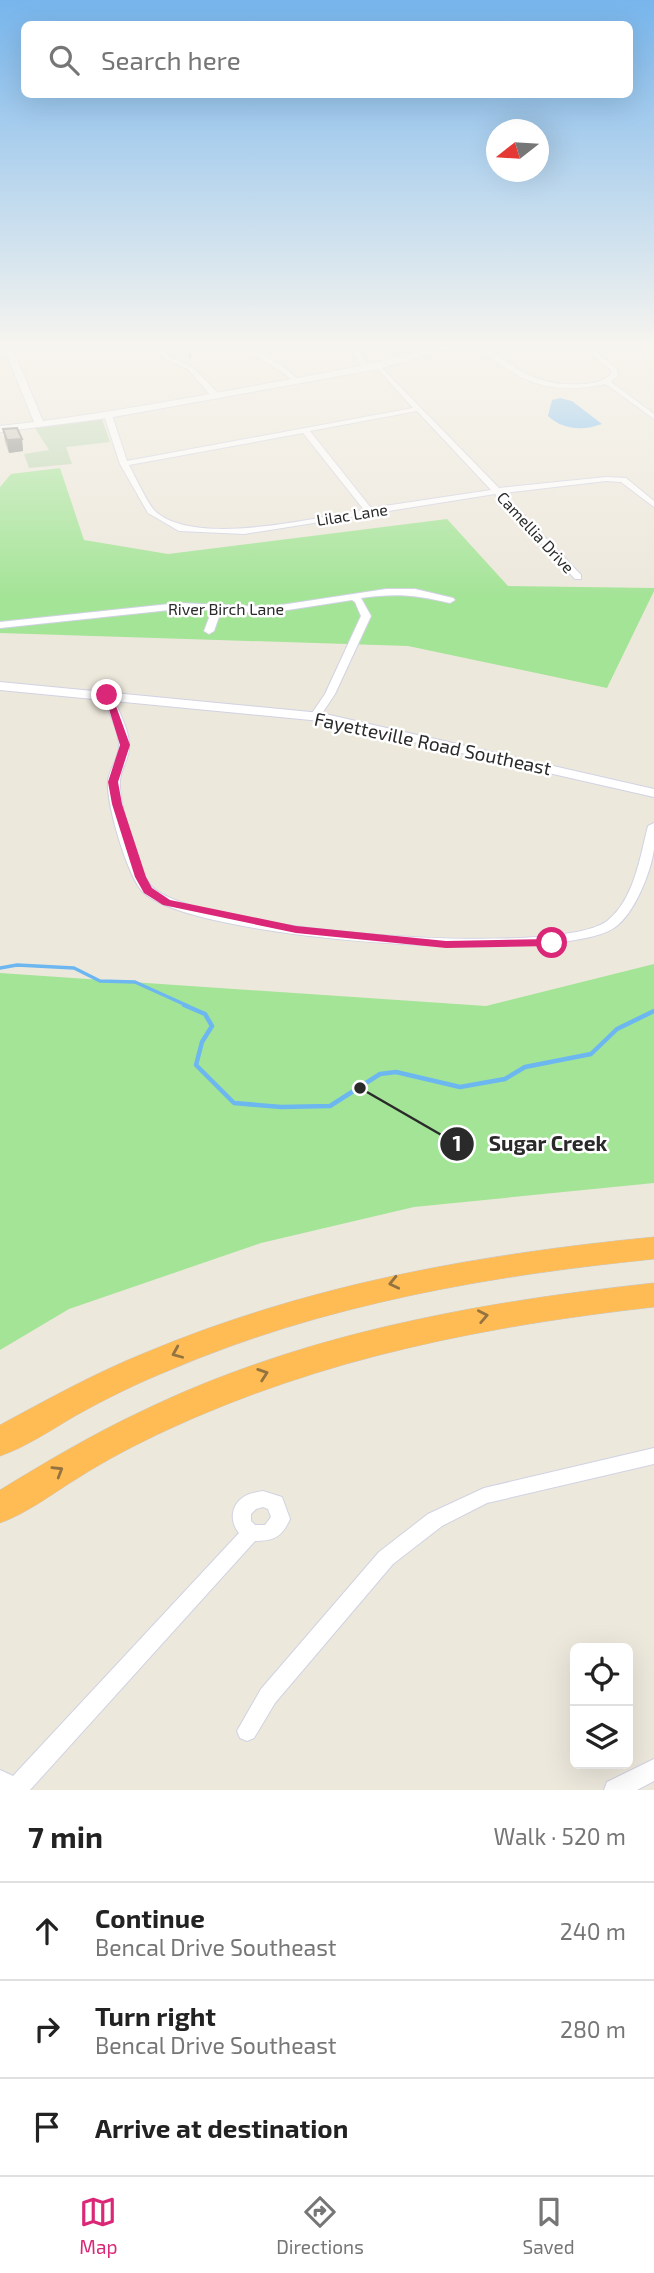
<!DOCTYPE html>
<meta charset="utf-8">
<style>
body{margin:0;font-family:"Exo 2",sans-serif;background:#f6f6f6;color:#222}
.controls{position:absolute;right:21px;bottom:21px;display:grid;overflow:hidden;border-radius:10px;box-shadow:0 7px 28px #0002}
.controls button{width:63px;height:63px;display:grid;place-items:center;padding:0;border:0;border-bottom:2px solid #e0e0e0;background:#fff;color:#222;font:35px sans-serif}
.compass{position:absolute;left:486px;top:119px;width:63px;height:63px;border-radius:50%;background:#fff;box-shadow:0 7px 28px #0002;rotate:253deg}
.stop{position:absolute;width:21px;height:21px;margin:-16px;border:5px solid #db2777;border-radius:50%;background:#fff}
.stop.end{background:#db2777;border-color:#fff;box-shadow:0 2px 7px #0008}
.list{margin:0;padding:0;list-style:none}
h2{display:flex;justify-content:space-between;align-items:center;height:91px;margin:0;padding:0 28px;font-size:30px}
h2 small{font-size:23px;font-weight:400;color:#767676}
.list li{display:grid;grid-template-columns:46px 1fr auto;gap:21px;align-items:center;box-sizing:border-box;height:98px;padding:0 28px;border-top:2px solid #e0e0e0}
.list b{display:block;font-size:26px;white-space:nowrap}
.list p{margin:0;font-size:23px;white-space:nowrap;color:#767676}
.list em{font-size:23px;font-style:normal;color:#767676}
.icon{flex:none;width:38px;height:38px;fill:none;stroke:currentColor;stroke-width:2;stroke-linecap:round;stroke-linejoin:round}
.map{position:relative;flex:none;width:654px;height:1790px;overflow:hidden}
.search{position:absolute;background:#fff;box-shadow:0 7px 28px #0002;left:21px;right:21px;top:21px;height:77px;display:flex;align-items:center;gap:18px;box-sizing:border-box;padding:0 24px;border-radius:10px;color:#767676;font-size:26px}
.sheet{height:385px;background:#fff}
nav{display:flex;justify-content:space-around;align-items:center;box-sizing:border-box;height:98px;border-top:2px solid #e0e0e0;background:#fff;font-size:19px;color:#767676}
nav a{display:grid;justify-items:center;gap:4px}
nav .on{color:#db2777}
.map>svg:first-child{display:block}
.green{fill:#a4e497}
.cemetery{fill:#bed7b3}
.water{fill:#6db7f1}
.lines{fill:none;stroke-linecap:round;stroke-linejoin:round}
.stream-far2{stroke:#6db7f1;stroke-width:2}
.stream-far1{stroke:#6db7f1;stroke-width:3.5}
.stream{stroke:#6db7f1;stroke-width:4.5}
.minor-casing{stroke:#d1d2e3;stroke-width:2}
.tertiary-casing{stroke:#d1d2e3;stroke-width:2}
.motorway-casing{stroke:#c8c8c8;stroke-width:1}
.minor{fill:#fff;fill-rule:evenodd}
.tertiary{fill:#fff;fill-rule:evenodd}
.motorway{fill:#ffbc55;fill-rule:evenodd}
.wall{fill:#aca9a2}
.shaded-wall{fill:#8c8a84}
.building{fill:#c8c5bc;stroke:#8c8a84;stroke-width:2}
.oneway{stroke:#947340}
.route{fill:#db2777}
.labels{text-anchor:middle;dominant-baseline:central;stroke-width:5;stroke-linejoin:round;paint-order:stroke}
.far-street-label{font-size:16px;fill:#2a2a2a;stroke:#fff}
.street-label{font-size:19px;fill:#2a2a2a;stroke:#fff}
.leader{fill:none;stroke:#2a2a2a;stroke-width:2.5}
.callout-dot{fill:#2a2a2a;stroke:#fff;stroke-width:2.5}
.mark-label{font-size:21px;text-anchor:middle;font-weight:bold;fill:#fff}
.callout-label{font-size:21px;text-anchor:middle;font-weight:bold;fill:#2a2a2a;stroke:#fff;stroke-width:5;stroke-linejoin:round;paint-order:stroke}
</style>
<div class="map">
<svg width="654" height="1790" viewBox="0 0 654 1790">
<rect width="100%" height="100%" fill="#ede8dc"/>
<path class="green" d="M60,468L84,540L168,554L447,519L508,586L654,588V591L607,688L408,646L0,633V487L11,474Z
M654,964V1183L414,1207L261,1243L69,1309L0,1350V973L486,1006Z"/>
<path class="cemetery" d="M102,419L110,442L66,447L72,464L29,468L24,454L49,450L35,428Z"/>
<path class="water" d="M560,398L572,401L602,424C583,431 563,430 548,416L552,400Z"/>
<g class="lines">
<path class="stream-far2" d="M190,345V357"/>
<path class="stream-far1" d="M0,968L17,965L74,968L100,981L135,982L188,1006"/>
<path class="stream" d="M184,1005L205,1014L212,1026L202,1042L196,1065L234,1103L281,1107L330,1106L380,1074L396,1072L460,1087L505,1079L525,1067L591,1054L617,1029L654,1011"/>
<defs>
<path id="minor" d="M150,345H157L170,357L192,367L218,393V397H212L188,369L166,359Z
M243,345C254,345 291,371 299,381L294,382C279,366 258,361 243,345Z
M349,345H356L368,368L367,369H363Z
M475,345C489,345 501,359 513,366C534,380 555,386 581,384C592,384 603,382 611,374V370L580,345H588L617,369L618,375L611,382L654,414V419L606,384C549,396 519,382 475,345Z
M378,364L499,488L606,477L626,478L654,501V507L621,482L606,481L503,493L581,575V579H575L495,494L244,534L179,531L148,513L120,464L104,415L108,413L112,415L127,461L413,408L376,367V365ZM417,411L491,490L371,508L310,431ZM303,433L364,510C313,518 197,547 156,512C148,505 135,476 129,465Z
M386,589H415L453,598L455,600L450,603C416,595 396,593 361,598L371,616L335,694L319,718L315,719L310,716L325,694L361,616L355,602L352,600L268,613L221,611L214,631L209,634L204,631L212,610L179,609L0,628V622L179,603L268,607Z
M107,692L112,695C118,711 129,728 129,745C130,758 121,768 120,780C118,800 138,871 151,886C193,931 557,959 607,921C634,900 640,857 648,826L654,823C654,831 654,841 654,849C651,872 634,915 614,928C557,966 187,940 142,891C127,874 106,804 108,780C110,768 119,758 119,745C118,728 108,711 102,695Z
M654,1448V1464L487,1503L442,1526L393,1564L275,1703L254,1738L247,1741L240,1738L237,1731L261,1689L379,1552L428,1514L484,1488Z
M263,1491L282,1497L290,1519C282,1537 274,1541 255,1541L30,1790H0V1770L13,1776L239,1533C229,1521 231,1504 245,1496C250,1493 257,1492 263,1491ZM263,1507L268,1509L271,1517L265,1525H255L251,1521V1514L256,1509Z
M654,1759V1781L637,1790H604L607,1782Z"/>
<path id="tertiary" d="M3,345H11L43,421C148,407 252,386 356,367C391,361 426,345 461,345L378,369L108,418L0,432V426L34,422Z
M0,682L321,713L654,789V797L321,721L0,690Z"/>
<path id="motorway" d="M654,1237V1259C487,1276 325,1304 170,1370C138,1383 105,1399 75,1416C51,1430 26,1447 0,1456V1425C48,1399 97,1372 147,1352C310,1284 479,1254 654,1237Z
M654,1283V1307C485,1326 322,1358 167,1430C137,1444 106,1460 78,1478C53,1493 28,1513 0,1523V1490C46,1462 91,1435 140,1412C300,1334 478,1302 654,1283Z"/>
</defs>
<use href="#minor" class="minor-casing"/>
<use href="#tertiary" class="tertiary-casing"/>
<use href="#motorway" class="motorway-casing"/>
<use href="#minor" class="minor"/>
<use href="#tertiary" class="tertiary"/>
<use href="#motorway" class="motorway"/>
</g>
<path class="wall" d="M3,429L22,439L23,451L9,453L5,442Z"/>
<path class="shaded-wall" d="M22,439L23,451L9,453L7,440Z"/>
<path class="building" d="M17,428L22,439L7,440L3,429Z"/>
<defs><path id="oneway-chevron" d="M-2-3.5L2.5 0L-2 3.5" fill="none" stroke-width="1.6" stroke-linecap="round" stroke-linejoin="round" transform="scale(1.75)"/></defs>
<g class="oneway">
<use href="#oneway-chevron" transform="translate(394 1283) rotate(167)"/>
<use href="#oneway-chevron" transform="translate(483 1316) rotate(-11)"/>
<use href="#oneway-chevron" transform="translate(177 1353) rotate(157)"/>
<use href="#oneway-chevron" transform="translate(263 1374) rotate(-19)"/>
<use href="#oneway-chevron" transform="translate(58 1471) rotate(-31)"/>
</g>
<linearGradient id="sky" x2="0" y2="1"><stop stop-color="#77b5ec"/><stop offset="0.58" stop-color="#f7f5ef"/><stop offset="1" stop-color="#f7f5ef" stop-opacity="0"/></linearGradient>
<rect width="654" height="596" fill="url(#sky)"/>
<path class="route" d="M104,693L112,695L130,745L118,782L122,804L146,877L152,888L170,900L296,926L446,941L552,939L558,943L552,946L446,948L296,933L163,905L144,893L135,877L112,804L108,782L120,745Z"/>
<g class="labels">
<g class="far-street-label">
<text transform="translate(352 514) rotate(-9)">Lilac Lane</text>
<text transform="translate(536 532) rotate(47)">Camellia Drive</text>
<text x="226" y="608">River Birch Lane</text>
</g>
<g class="street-label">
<text transform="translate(433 743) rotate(12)">Fayetteville Road Southeast</text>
</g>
</g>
<path class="leader" d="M360 1088L457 1144"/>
<g class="callout-dot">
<circle cx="360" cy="1088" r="7"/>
<circle cx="457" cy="1144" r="18"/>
</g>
<g class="mark-label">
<text x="457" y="1151">1</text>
</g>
<g class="callout-label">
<text x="548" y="1151">Sugar Creek</text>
</g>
</svg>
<div class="controls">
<button><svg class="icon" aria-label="locate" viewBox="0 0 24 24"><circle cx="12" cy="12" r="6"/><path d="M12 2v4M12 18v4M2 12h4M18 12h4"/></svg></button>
<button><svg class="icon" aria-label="layers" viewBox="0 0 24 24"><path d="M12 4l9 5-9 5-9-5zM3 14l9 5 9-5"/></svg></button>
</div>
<svg class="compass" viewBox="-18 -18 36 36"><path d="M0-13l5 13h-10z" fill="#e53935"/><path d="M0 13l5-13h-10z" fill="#767676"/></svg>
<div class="stop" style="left:552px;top:943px"></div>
<div class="stop end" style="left:107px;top:695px"></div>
<div class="search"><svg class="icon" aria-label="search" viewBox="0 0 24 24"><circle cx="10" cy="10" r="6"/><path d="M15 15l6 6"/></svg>Search here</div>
</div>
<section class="sheet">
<h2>7 min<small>Walk · 520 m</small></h2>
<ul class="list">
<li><svg class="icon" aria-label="ahead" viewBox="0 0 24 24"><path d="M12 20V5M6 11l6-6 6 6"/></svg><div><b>Continue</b><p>Bencal Drive Southeast</p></div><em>240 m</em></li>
<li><svg class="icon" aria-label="right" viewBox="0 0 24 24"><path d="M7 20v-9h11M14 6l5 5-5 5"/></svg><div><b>Turn right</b><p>Bencal Drive Southeast</p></div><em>280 m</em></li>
<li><svg class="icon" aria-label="arrive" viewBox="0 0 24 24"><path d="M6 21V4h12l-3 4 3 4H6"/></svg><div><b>Arrive at destination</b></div></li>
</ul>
</section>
<nav>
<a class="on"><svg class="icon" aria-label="map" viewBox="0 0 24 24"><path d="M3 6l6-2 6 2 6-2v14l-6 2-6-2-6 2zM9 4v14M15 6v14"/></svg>Map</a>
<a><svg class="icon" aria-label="directions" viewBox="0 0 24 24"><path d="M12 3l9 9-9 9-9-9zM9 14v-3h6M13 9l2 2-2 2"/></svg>Directions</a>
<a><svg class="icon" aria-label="saved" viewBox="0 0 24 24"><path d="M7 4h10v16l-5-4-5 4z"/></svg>Saved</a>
</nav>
